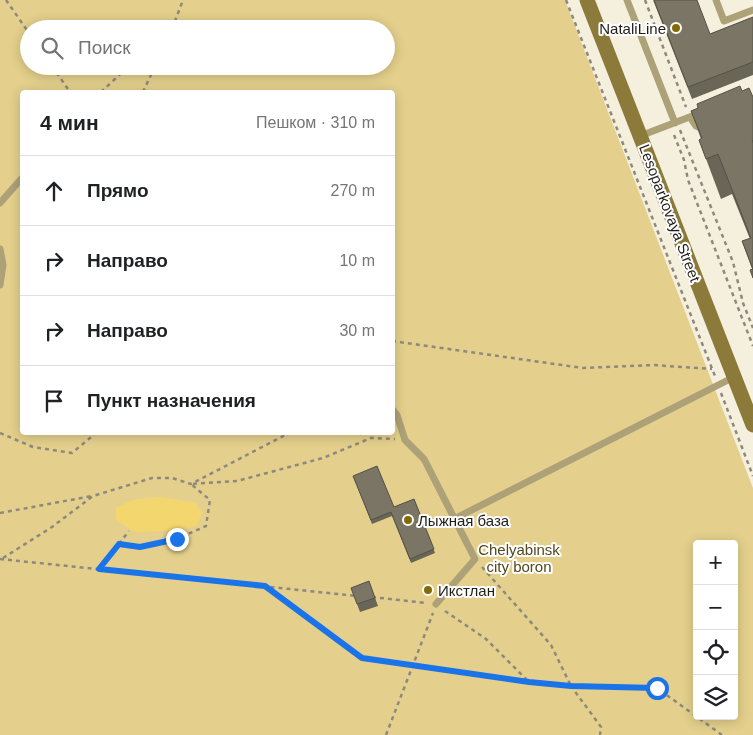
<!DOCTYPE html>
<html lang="ru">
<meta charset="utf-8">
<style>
body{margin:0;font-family:Arial,sans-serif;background:#f2f2f2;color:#202124}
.controls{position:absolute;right:15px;bottom:15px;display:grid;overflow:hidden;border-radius:5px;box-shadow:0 2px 12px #0003}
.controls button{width:45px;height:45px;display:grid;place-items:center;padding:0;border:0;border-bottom:1px solid #e0e0e0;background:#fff;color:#202124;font:25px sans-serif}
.stop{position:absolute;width:15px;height:15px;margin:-11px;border:4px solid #1a73e8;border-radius:50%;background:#fff}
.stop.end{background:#1a73e8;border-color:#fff;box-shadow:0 1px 5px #0008}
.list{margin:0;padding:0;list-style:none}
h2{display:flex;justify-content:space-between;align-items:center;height:65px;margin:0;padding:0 20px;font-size:21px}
h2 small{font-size:16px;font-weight:400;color:#757577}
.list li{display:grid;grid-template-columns:32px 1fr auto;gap:15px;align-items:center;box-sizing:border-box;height:70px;padding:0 20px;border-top:1px solid #e0e0e0}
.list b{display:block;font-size:19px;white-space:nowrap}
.list em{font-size:16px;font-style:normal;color:#757577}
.icon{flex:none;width:28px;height:28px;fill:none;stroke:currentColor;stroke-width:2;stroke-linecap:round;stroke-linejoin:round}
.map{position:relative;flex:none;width:753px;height:735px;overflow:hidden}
.search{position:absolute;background:#fff;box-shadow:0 2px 12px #0003;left:20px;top:20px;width:375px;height:55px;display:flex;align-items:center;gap:12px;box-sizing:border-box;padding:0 18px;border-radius:28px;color:#757577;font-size:19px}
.panel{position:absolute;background:#fff;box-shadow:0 2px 12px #0003;left:20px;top:90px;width:375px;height:345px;border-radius:5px}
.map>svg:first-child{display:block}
.green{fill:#e4d08c;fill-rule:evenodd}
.water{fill:#f4d66f}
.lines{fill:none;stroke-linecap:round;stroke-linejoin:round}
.path{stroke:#8d8a7d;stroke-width:2.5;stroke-dasharray:4 4;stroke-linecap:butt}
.lane{stroke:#ada178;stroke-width:7}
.secondary{stroke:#8c7a3a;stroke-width:15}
.wall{fill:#696557}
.building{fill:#7a7565;stroke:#555247}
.route{stroke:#1a73e8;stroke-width:6}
.poi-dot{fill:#826a04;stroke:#fff;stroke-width:2}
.labels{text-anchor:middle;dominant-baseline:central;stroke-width:4;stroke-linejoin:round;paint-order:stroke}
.poi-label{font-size:15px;fill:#201e17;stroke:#fff;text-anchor:start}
.street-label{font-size:15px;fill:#201e17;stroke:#fff}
.park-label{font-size:15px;fill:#54481d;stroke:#fff}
</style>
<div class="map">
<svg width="753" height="735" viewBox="0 0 753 735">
<rect width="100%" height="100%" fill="#f5f0de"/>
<path class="green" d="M0,0H565L753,488V735H0ZM29,29H386V66H29ZM22,92H392V432H22ZM697,544H734V716H697Z"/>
<path class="water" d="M160,497L196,503L202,513L196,526L182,530L135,532L116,520V508L133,500Z"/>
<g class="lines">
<path class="path" d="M6,0L29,33
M566,0L715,376
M645,0L686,107
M172,29L183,0
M52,66L70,92
M101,92L129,66
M143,92L155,66
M680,130L733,262L743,303L753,328
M674,135L684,160L688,180L753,346
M392,341L583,368L653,365L712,369
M721,393L753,476
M0,433L33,447L72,453L97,432
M0,513L92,496
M119,544L140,547L177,539L206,526L210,500L191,484L237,481L323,458L371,438L395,439
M3,558L52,527L93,496L152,478H172L191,484L291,432
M0,559L357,596
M482,567L551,645L571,686L657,688L722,735
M99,569L129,531
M266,586L362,658L527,681
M372,597L426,603
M445,611L486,639L529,682L571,686L601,727L600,735
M386,735L433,613"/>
<path class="lane" d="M627,0L675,123
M716,0L724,21L753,10
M690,117L696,126L703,129
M640,136L700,113
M0,203L22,178
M0,249L3,265L0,285
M392,409L397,415L405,440L424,459L475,559L436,604
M454,519L734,377"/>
<path class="secondary" d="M587,0L753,425"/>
</g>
<path class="wall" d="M653,0L710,34L753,17V75L692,99Z
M742,91L753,97V278L752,269L742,241L750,239L732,194L721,199L699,140L701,139L691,111Z
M353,476L394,507L414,499L435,553L411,563L392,516L372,524Z
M369,581L378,606L360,612L357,604Z"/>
<path class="building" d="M654,0H697L710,34L753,17V62L688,87Z
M740,86L742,91L749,88L753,97V140L752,141L753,143V269L742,241L751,238L718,154L706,159L699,140L702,138L691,111L698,108L697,104Z
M753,269V278L750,270Z
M377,466L394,507L414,499L434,549L410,559L391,512L371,520L353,476Z
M369,581L375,598L357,604L351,588Z"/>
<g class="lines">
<path class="route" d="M177,539L140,547L119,544L99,569L265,586L362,658L529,682L571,686L657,688"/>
</g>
<g class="poi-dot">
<circle cx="676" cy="28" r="5"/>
<circle cx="408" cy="520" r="5"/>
<circle cx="428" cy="590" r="5"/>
</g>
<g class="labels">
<g class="poi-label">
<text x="666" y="28" text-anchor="end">NataliLine</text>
<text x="418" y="520">Лыжная база</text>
<text x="438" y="590">Икстлан</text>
</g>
<g class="street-label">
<text transform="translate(670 213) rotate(69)">Lesoparkovaya Street</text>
</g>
<g class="park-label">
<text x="519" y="549">Chelyabinsk<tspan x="519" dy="17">city boron</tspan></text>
</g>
</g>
</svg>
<div class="controls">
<button>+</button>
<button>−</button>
<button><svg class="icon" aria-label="locate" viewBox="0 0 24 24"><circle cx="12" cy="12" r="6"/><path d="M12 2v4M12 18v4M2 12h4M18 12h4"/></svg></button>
<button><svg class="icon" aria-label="layers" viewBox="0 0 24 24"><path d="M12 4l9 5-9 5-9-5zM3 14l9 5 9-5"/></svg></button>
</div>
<div class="stop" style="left:657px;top:688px"></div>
<div class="stop end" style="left:177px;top:539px"></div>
<div class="search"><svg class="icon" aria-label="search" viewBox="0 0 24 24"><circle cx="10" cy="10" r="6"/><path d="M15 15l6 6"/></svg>Поиск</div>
<section class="panel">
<h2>4 мин<small>Пешком · 310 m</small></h2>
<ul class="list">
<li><svg class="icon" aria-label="ahead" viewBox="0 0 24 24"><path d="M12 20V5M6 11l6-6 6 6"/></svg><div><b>Прямо</b></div><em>270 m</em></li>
<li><svg class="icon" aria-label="right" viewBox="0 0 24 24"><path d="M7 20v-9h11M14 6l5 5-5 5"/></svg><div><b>Направо</b></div><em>10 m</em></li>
<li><svg class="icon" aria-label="right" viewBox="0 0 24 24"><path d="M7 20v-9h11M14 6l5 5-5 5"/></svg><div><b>Направо</b></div><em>30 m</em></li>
<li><svg class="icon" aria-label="arrive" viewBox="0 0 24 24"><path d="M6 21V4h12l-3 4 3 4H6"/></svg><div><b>Пункт назначения</b></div></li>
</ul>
</section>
</div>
